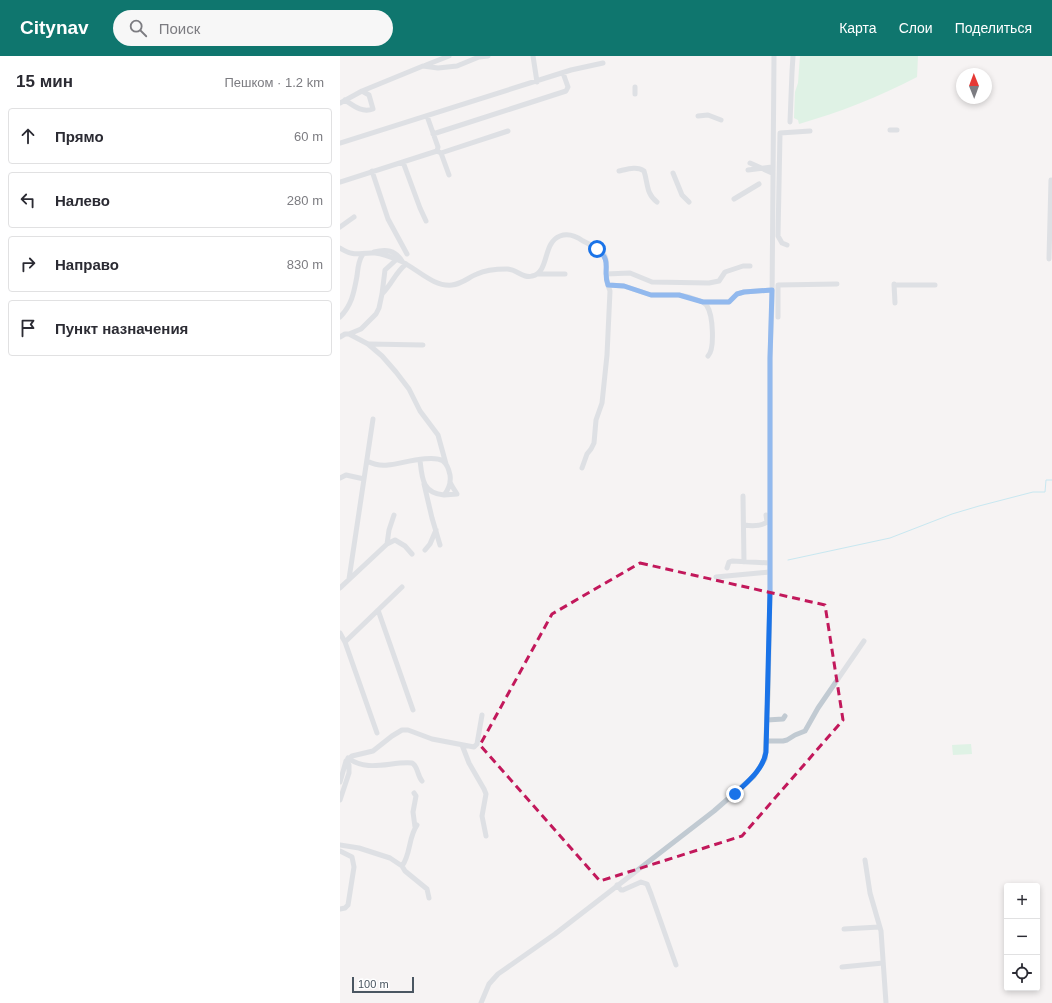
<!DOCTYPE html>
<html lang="ru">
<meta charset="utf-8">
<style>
body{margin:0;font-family:Arial,sans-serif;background:#f7f7f7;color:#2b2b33}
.controls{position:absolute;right:12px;bottom:12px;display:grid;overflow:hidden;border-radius:4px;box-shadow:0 2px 6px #0003}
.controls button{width:36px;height:36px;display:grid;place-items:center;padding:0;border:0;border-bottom:1px solid #e1e1e2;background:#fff;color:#2b2b33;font:20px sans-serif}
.compass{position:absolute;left:616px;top:12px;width:36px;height:36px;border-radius:50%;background:#fff;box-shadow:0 2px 6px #0003;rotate:359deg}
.scale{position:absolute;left:12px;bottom:10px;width:62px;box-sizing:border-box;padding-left:4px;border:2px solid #4a5661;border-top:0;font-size:11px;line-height:14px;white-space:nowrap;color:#4a5661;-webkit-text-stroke:3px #fff;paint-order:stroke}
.stop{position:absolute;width:12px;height:12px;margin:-9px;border:3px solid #1a73e8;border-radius:50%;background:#fff}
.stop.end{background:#1a73e8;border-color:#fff;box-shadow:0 1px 4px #0008}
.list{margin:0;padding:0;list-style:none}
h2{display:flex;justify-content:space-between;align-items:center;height:52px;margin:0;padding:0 16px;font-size:17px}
h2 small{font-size:13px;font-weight:400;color:#7c7c81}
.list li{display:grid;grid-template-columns:26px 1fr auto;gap:12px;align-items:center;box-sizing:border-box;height:56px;margin:0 8px 8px;padding:0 8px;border:1px solid #e1e1e2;border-radius:4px}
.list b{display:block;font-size:15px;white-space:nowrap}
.list em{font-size:13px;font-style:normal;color:#7c7c81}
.icon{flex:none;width:22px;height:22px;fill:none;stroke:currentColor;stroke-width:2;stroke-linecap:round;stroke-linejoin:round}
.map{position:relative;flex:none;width:712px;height:947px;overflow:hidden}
header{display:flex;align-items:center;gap:24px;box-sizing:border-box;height:56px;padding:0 20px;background:#0f766e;color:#fff}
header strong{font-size:19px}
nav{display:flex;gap:22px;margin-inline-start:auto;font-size:14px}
.search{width:280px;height:36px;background:#f7f7f7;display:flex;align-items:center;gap:10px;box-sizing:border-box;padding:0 14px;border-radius:22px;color:#7c7c81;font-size:15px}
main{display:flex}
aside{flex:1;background:#fff}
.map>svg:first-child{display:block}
</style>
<header>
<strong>Citynav</strong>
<div class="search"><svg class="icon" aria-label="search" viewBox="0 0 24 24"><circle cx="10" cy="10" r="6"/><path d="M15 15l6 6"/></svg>Поиск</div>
<nav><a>Карта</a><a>Слои</a><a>Поделиться</a></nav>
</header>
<main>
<aside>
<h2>15 мин<small>Пешком · 1.2 km</small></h2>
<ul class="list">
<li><svg class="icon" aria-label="ahead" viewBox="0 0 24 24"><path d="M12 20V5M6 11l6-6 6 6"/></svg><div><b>Прямо</b></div><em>60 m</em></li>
<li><svg class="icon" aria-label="left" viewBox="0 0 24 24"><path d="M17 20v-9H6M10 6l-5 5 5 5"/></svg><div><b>Налево</b></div><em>280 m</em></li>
<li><svg class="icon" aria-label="right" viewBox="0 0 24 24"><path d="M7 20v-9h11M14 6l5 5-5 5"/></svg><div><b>Направо</b></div><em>830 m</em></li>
<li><svg class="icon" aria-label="arrive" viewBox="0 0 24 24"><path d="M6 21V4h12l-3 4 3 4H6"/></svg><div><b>Пункт назначения</b></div></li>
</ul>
</aside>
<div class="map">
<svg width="712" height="947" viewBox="0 0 712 947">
<rect width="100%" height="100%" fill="#f5f3f3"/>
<path fill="#c3f1d5" d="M460,0h118l-1,21c-38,20 -77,35 -118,47l-1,-4 -4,-2 1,-26 3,-9z
M631,688l1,10 -19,1 -1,-10z"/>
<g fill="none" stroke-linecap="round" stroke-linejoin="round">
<path stroke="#90daee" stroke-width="1" d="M448,504l102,-22 62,-24 27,-8 54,-14h12l1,-12h6"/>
<path stroke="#c1cad2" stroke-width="5" d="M193,0l4,26
M86,9l23,-9
M295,38v-7
M5,44c9,6 17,13 28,9l-4,-14 -7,-4
M0,47l22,-12 61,-25 15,2 19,-2 22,-9 9,-1
M87,60l11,31 -1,4
M358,60l10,-1 13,5
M450,66l2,-50 1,-16
M550,74h7
M93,78l133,-43 2,-4 -5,-14
M0,87l231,-73 32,-7
M101,97l8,22
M63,106l17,46 6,13
M410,107l22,10
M408,114l24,-3
M32,115l16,48 19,35
M279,115c9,-2 18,-5 25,0 4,12 2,23 13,31
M333,117l9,22 7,7
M0,126l97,-31 4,2 3,-1 64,-21
M394,143l25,-15
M0,171l14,-10
M447,189l-5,-2 -4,-7 2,-103 30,-2
M0,192c16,10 19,4 35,5 8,1 16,4 23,7 18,7 34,27 54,25 10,-1 17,-8 25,-11 8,-4 21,-5 30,-5 9,0 17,10 25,7 18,-4 10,-33 28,-40 8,-3 16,0 23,5 6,3 15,7 20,12 6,7 2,19 4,27 0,4 2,8 3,11l-3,64 -5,48 -6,17 -2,23 -3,6 -4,5 -5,14
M34,196c12,-3 21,-2 28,9
M709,203l2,-79
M198,218h27
M266,218l24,-1 22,9 57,1 10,-2 6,-9 18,-6h7
M554,228l1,19
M269,229l15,1 27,9h28l10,2 14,5h26l8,-8 7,-2 28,-2
M554,229h41
M42,238c10,-10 13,-21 24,-30
M363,246c1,1 3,2 4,4 6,9 8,43 1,50
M0,261c12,-12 14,-25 17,-41 1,-8 1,-15 6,-22
M438,261v-32l59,-1
M9,278l12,-5 15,-15 3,-6 3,-14 3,-24 12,-11
M0,281l5,-3h4l19,10 14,12 14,16 13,17 11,22 18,24 8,29
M29,288l54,1
M27,405c6,3 14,5 21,4 12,-1 44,-11 55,-4 4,3 6,9 7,14 1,7 -1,14 -6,20 -22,-2 -22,-17 -24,-35
M0,422l6,-3 18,4
M84,428l8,34 8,27
M104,439l13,-1 -5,-8 -2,-4
M403,440l1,66
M404,469c7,1 16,2 23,-3l-1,-7
M47,488l8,-4 10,6 7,8
M85,494l5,-6 6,-14
M387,512l2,-6 3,-1 38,2
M376,521l54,-5
M9,523l24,-160
M0,532l47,-44 2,-14 5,-15
M38,554l35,100
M0,577l5,9 32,91
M5,586l57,-55
M427,664l16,-1 2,-3
M426,685h17l4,-1 8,-5 10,-4 13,-23 46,-67
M122,689l7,18 15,26 2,5 -4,22 4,20
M8,702c20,15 43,3 64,5 6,3 5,12 10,18
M0,726l6,-21
M74,737l2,3 -3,16 2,15
M0,744l9,-27v-8l-3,-4 6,-5 21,-5 19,-15 10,-6h6l24,9 42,8 3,-3 5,-29
M0,789l19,3 31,10 12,8 3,5 22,18 2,9
M0,795l12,6 2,10 -6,38 -3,3 -5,1
M525,804l5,33 11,38 5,72
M62,810c9,-12 6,-28 15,-41
M277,829l4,5h2l18,-8 6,2 4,10 25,71
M504,873l35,-2
M502,911l41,-4
M141,947l8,-19 9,-10 57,-40 159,-123 40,-35 11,-17 3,-66 2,-102v-233l2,-56 2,-246"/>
</g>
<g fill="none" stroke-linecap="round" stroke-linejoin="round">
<path stroke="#1a73e8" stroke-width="5" d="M257,193c16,12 5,21 11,36l16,1 27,9h28l24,7h26l8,-8 7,-2 28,-2 -2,68v233l-4,161c-3,18 -19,30 -31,42"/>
</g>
<path d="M0 0H712V947H0ZM300,507l185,42 18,115 -101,116 -142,45 -120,-136 72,-131z" fill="#f5f3f3" fill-opacity=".55" fill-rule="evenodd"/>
<path fill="none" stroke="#c2185b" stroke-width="3" stroke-dasharray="8 5" stroke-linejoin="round" d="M300,507l185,42 18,115 -101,116 -142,45 -120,-136 72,-131z"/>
</svg>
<div class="controls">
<button>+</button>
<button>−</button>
<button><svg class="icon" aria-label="locate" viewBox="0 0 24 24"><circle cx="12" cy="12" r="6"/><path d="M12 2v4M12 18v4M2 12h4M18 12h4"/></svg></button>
</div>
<svg class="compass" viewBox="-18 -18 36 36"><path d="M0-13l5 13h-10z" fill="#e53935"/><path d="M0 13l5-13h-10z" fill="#7c7c81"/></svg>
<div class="scale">100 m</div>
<div class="stop" style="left:257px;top:193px"></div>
<div class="stop end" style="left:395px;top:738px"></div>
</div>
</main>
